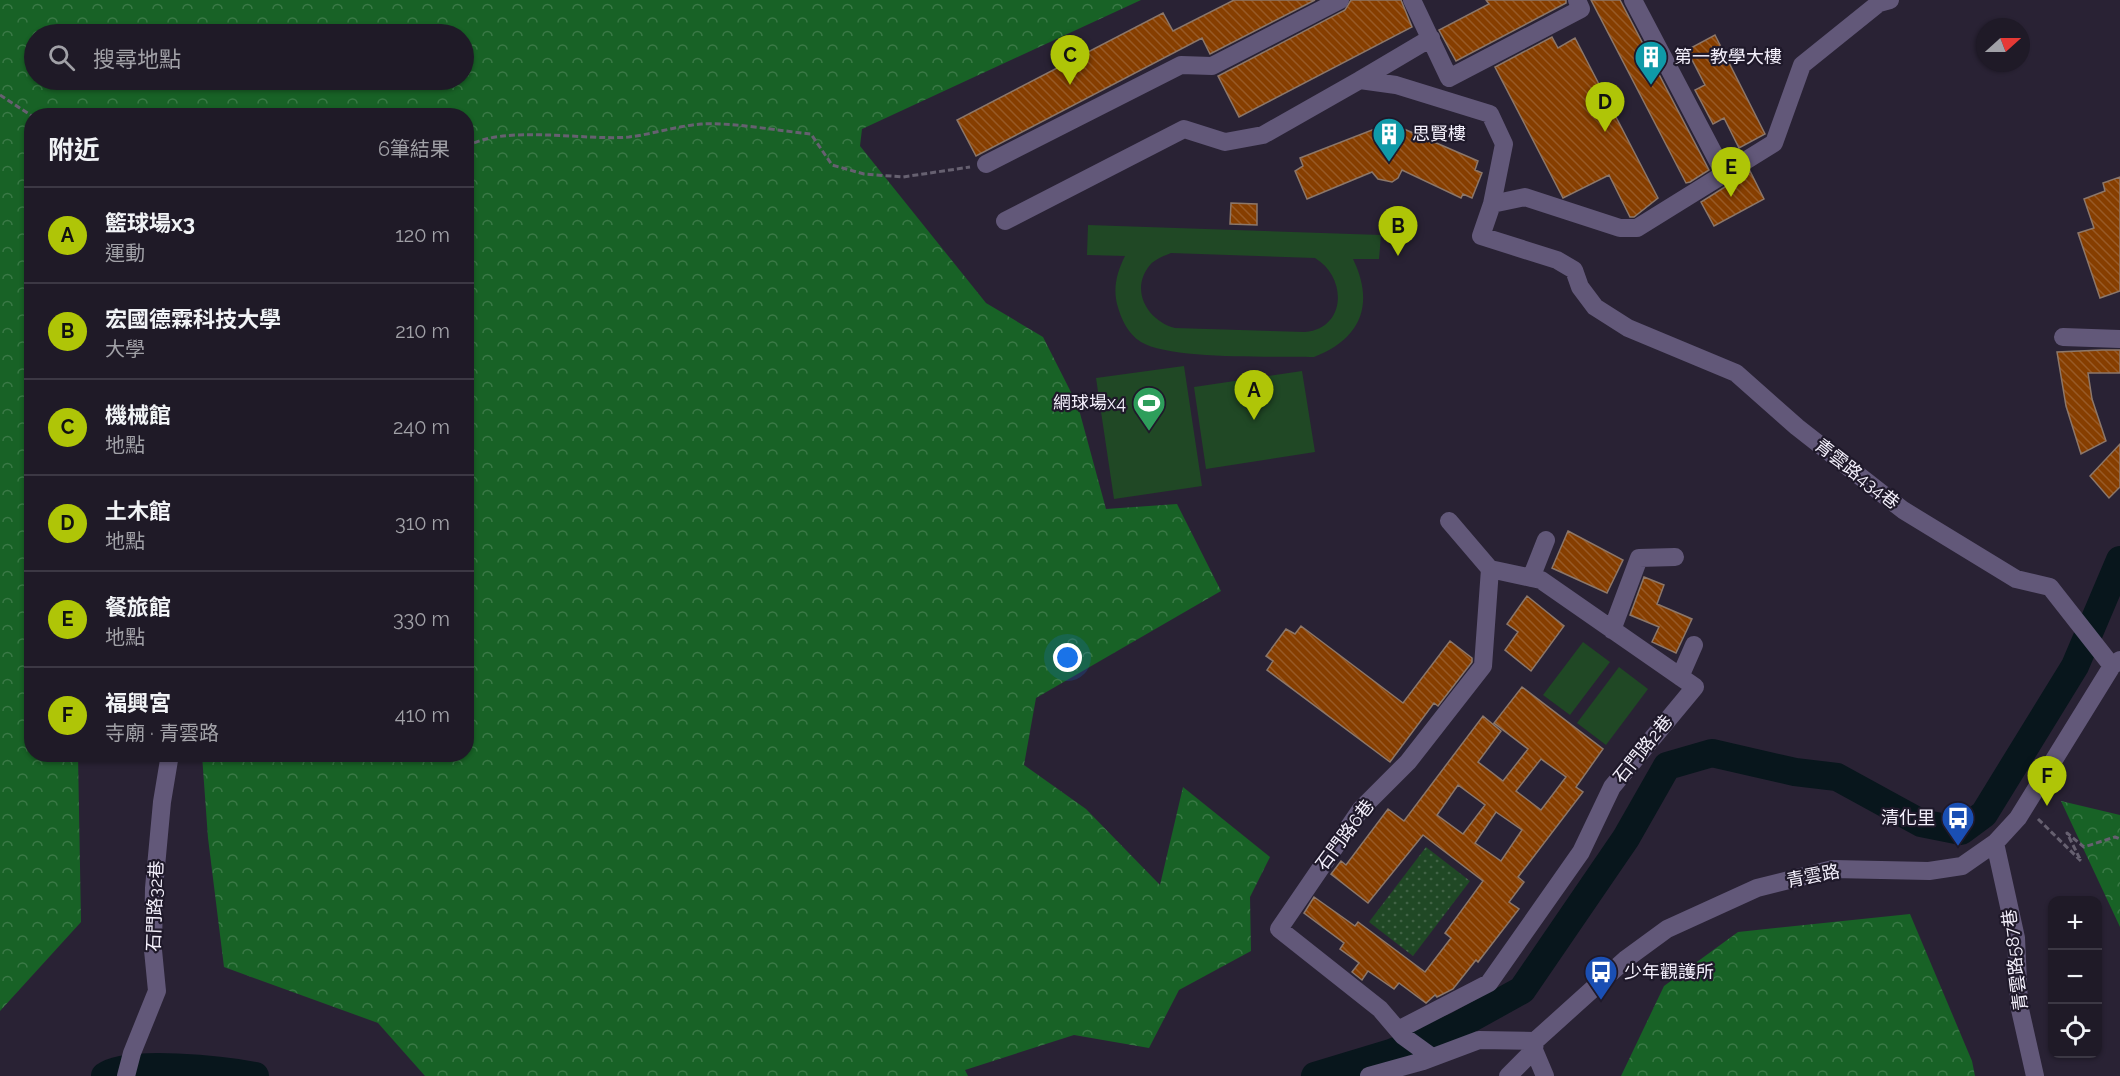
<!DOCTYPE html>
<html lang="zh-TW">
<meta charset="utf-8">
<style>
body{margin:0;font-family:Raleway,"Noto Sans TC",sans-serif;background:#2c2733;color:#f1f3f6}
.controls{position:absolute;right:18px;bottom:18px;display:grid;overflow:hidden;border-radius:12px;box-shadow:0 2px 4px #0004}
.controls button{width:54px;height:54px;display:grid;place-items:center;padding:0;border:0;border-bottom:2px solid #3c3844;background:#1f1a27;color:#f1f3f6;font:30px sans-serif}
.compass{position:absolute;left:1976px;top:18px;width:54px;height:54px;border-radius:50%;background:#1f1a27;box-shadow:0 2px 4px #0004;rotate:69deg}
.you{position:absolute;left:1068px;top:658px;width:21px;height:21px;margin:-15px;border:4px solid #fff;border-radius:50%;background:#1a73e8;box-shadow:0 0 0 9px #1a73e833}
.badge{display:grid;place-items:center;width:39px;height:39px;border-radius:50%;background:#afc507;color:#111;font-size:20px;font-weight:700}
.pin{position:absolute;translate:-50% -50px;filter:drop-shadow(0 2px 3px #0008)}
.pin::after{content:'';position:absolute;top:32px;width:21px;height:18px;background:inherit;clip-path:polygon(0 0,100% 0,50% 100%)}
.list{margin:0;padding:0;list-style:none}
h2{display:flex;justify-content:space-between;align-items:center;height:78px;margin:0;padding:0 24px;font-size:26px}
h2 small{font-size:20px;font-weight:400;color:#a1a1a7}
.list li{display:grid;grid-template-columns:39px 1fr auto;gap:18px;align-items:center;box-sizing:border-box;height:96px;padding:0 24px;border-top:2px solid #3c3844}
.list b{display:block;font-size:22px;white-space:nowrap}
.list p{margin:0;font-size:20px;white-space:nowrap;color:#a1a1a7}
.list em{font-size:20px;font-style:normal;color:#a1a1a7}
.icon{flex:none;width:33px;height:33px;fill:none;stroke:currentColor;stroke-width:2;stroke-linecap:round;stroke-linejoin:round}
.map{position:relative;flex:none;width:2120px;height:1076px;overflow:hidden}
.search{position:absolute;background:#1f1a27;box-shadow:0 2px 4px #0004;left:24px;top:24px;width:450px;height:66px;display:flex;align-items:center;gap:15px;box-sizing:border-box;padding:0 21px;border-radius:33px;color:#a1a1a7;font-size:22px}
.panel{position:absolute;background:#1f1a27;box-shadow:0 2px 4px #0004;left:24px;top:108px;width:450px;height:654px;border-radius:24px}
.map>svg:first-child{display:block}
</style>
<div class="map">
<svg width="2120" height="1076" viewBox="0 0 2120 1076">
<defs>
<pattern id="forest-crowns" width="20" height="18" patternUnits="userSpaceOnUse" patternTransform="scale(1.5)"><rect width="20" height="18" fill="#186226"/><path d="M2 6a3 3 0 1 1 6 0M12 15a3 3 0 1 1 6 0" fill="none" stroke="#3a7946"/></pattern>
<pattern id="garden-dots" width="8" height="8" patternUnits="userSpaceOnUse" patternTransform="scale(1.5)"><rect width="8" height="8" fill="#204825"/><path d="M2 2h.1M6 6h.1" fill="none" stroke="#416346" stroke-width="1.8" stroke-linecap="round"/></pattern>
<pattern id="building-back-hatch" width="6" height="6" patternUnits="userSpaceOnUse" patternTransform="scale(1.5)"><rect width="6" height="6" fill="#863e00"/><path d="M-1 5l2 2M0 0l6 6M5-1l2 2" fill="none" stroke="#985a26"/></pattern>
</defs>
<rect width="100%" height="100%" fill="#292234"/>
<path fill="#204825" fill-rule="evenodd" d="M1088,225l293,10 -2,24h-26c22,45 8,80 -39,98 -38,-1 -144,3 -173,-15 -13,-8 -20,-23 -24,-38 -4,-17 0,-32 8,-48l-38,-1zM1171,253l144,5c32,19 32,70 -10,74l-130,-4c-27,-7 -46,-38 -25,-63 5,-6 14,-9 21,-12z
M1184,366l18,120 -88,13 -18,-121z
M1302,371l13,81 -109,17 -12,-82z
M1583,642l27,20 -40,53 -27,-20z
M1619,667l29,22 -42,56 -29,-22z"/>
<path fill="url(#forest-crowns)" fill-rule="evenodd" d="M0,0h1141l-279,129 -2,17 126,157 57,34 35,69 28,103 71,-5 44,87 -185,107 -12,67 62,44 74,76 23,-98 87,70 -20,40 1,54 -72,39 -30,58 -75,-13 -109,35 3,6h-543l-47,-53 -154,-56 -16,-129 -6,-83 264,-1v-638h-434v638l46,1 3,167 -81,89zM34,34h430v46h-430z
M2061,801l59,14v112z
M1910,914l62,147 3,15h-354l43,-90 74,-54z"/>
<path fill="url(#garden-dots)" d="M1426,847l44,34 -57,75 -44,-34z"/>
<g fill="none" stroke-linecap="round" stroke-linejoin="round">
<path stroke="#08161c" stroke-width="28" d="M105,1076c21,-17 121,-6 150,0
M1315,1076l76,-23 66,-27 65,-36 104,-152 41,-72 45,-13 83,19 42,5 84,46 40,8 23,-17 91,-148 45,-106"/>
</g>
<path fill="url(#building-back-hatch)" stroke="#8c776a" stroke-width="1.5" fill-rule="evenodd" d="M1234,0h81l-105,54 -8,-16 -226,118 -19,-36 206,-107 10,18z
M1351,0h50l11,27 -173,90 -21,-41 127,-66z
M1486,0h80v3l-110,58 -17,-31 50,-26z
M1591,0h29l89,170 -19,12 -4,1z
M1715,35l50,99 -26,14 -15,-30 -11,6 -18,-34 10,-5 -18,-35z
M1552,37l6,11 17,-10 83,160 -24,19h-4l-21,-42 -46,23 -68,-131z
M1390,123l88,38 -3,9 7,3 -10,25 -9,-4 -2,4 -59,-28 -4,8 -6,4 -14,-3 -6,-7 -65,27 -12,-28 8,-5 -3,-8z
M1750,171l14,28 -50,27 -13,-24z
M2120,177v114l-20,7 -22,-65 16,-5 -10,-29 21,-8 -2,-8z
M1231,203l26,1v21l-27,-1z
M2102,350h18v23h-32l4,26 14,42 -25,13 -15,-48 -9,-54z
M2120,444v43l-11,11 -19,-22z
M1568,531l55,29 -16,33 -55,-25z
M1644,577l20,8 -7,19 35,15 -16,34 -24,-11 7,-15 -29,-12z
M1527,596l37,30 -33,45 -26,-21 13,-18 -11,-8z
M1301,626l102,77 47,-62 22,17v4l-34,44 -4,-3 -44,59 -123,-92 6,-9 -7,-5 20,-27 9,5z
M1522,687l81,62 -27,38 7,5 -65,85 6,5 -15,20 10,7 -41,53 -2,-2 -23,29 -16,8 -2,-2 -9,8 -27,-20 -5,6 -26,-18 -6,9 -10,-8 7,-9 -19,-14 4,-6 -40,-30 10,-16 41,29 3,-4 67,50 26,-34 -6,-5 38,-52 -60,-46 -55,68 -37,-29 10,-13 5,4 42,-56 16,12 79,-105 18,15 -23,31 25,19 25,-32 -34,-26zM1541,759l25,18 -25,33 -25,-19zM1458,785l27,20 -22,29 -26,-19zM1496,812l26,18 -21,31 -26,-18z"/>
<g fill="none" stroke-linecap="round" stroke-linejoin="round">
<path stroke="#666070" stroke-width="3" stroke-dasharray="6 3" stroke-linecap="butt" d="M0,95l32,21
M466,147c37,-23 118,-6 163,-10 24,-3 48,-11 72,-13 30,-2 79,7 110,10l21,31 32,9 39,3 67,-10
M2038,819l43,42 -14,-28 17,14 31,-10 5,2"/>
<path stroke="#625879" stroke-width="18" d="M1412,0l37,78 132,-69 -4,-9
M1633,0l91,173
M1360,80l71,-42
M986,164l195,-99 31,1 128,-66
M1492,204l33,-7 95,31h17l137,-85 28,-78 77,-62 11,-3
M1005,221l179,-92 41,13 38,-7 97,-55 36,5 94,29 14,30 -12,60 -11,32 76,24 17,10 6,17 15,20 33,21 108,45 61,54 106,83 113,69 34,8 62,79
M2063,337l57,2
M1531,578l15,-38
M1612,630l27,-72 36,-1
M1680,677l14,-32
M1995,843l21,95 3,67 16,71
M1398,1030l91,-47 92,-131 31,-65 83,-100 -154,-107 -51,-11 -41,-48
M1534,1050l11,26
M1432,1057l-29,-21 -23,-27 -101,-80 82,-120 47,-47 75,-96 7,-97
M126,1076l6,-23 25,-62 -4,-41 1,-62 8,-86 8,-48
M1369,1076l54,-15 56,-21 56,1
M1508,1076l26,-26 1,-9 91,-82 41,-30 90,-41 76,-19 96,2 33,-5 33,-23 23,-25 94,-152 8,-6"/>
</g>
<defs>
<g id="building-pin" transform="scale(1.725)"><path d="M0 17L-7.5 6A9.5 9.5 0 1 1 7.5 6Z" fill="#0f9aa8" stroke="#1f192a"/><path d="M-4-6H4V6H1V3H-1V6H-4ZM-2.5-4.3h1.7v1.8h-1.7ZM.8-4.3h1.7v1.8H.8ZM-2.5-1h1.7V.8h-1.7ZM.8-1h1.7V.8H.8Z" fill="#fff"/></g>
<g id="stadium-pin" transform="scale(1.725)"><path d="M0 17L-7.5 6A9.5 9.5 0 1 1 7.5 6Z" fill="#2e9e5b" stroke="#1f192a"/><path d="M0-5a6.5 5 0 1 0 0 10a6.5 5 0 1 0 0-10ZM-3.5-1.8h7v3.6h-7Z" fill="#fff"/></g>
<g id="bus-pin" transform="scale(1.725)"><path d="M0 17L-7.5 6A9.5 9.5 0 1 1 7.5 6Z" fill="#1a4fb4" stroke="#1f192a"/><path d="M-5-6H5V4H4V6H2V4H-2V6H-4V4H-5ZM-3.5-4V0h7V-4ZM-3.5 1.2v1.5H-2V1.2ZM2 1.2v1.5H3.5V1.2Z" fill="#fff"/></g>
</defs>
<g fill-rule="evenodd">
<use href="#building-pin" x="1651" y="57"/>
<use href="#building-pin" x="1389" y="134"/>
<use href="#stadium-pin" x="1149" y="403"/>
<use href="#bus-pin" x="1958" y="818"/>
<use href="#bus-pin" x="1601" y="972"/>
</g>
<g text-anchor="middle" stroke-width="4.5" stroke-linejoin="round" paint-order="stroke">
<g font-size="18" fill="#f3effb" stroke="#1f192a" text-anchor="start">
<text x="1674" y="63">第一教學大樓</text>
<text x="1412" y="140">思賢樓</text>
<text x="1126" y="409" text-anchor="end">網球場x4</text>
<text x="1935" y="824" text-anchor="end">清化里</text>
<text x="1624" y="978">少年觀護所</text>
</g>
<g font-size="18" fill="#f3effb" stroke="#1f192a">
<text transform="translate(1857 474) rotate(38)" y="6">青雲路434巷</text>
<text transform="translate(1643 749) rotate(-51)" y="6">石門路2巷</text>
<text transform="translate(1345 835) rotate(-53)" y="6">石門路6巷</text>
<text transform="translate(1813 876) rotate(-11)" y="6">青雲路</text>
<text transform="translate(155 906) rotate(-88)" y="6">石門路32巷</text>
<text transform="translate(2015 960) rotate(-97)" y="6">青雲路587巷</text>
</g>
</g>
</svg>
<div class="controls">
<button>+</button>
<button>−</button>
<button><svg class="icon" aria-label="locate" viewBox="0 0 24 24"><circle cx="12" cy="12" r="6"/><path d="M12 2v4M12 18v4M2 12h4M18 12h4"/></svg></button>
</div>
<svg class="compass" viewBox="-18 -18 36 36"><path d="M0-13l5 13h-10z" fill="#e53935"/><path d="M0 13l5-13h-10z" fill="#a1a1a7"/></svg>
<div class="you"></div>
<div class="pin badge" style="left:1254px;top:420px">A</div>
<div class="pin badge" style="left:1398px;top:256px">B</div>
<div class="pin badge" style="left:1070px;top:85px">C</div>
<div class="pin badge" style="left:1605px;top:132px">D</div>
<div class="pin badge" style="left:1731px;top:197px">E</div>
<div class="pin badge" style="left:2047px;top:806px">F</div>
<div class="search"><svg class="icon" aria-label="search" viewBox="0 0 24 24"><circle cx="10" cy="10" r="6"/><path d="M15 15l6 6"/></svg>搜尋地點</div>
<section class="panel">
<h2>附近<small>6筆結果</small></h2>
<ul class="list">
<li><span class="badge">A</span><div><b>籃球場x3</b><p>運動</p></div><em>120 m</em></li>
<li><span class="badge">B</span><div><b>宏國德霖科技大學</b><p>大學</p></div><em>210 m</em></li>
<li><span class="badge">C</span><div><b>機械館</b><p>地點</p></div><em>240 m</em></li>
<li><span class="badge">D</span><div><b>土木館</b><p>地點</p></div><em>310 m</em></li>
<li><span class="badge">E</span><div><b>餐旅館</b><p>地點</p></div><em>330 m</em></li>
<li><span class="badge">F</span><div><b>福興宮</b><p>寺廟 · 青雲路</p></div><em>410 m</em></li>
</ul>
</section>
</div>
